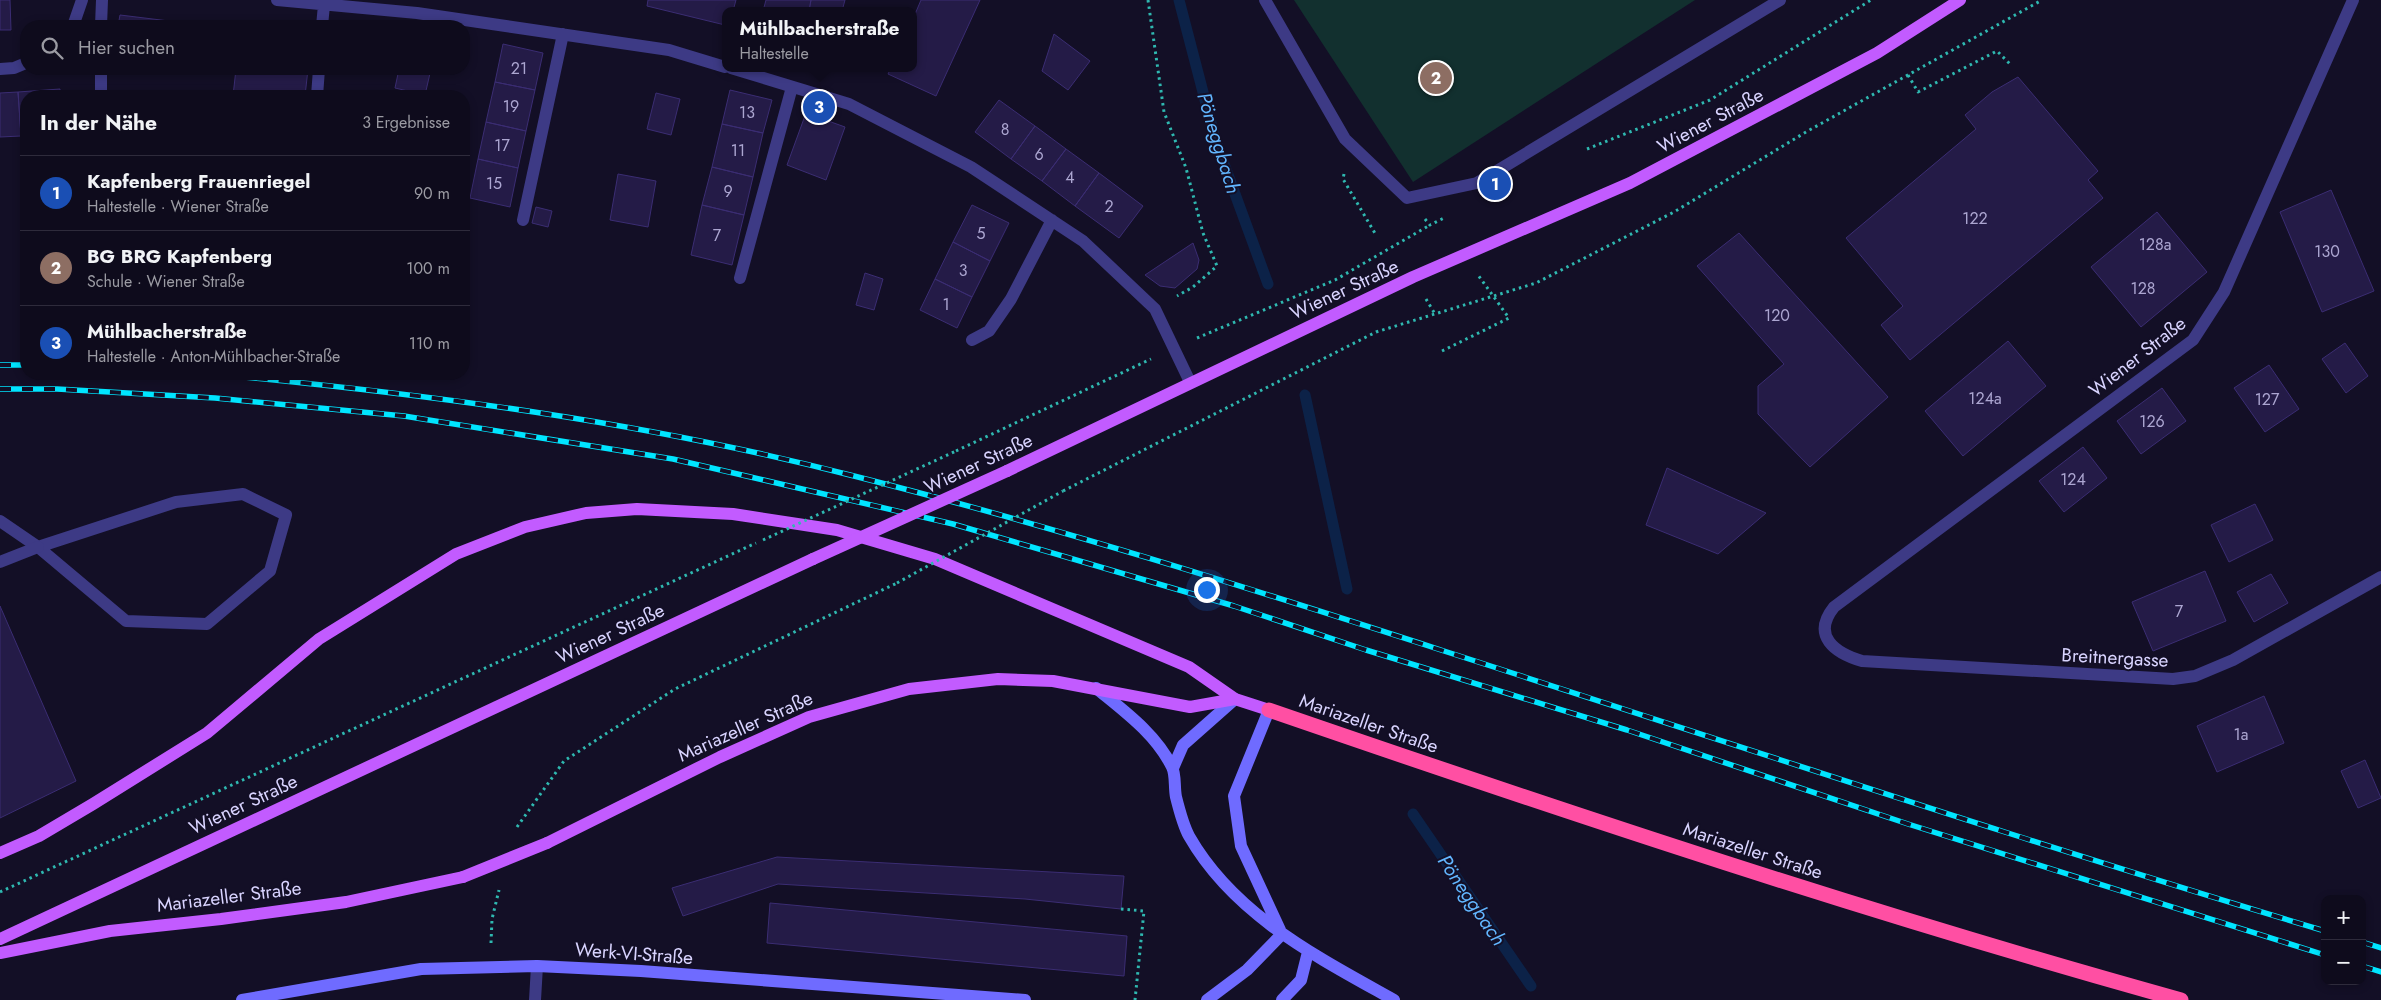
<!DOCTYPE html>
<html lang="de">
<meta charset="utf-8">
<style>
body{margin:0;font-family:Jost,sans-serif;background:#171425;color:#f1f3f6}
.controls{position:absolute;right:15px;bottom:15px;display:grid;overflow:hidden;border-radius:10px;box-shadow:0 2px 8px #0003}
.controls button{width:45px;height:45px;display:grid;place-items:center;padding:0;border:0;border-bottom:1px solid #2e2b3b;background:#0e0b1c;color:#f1f3f6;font:25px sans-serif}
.you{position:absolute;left:1206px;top:589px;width:18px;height:18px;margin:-12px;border:4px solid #fff;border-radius:50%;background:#1a73e8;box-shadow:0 0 0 8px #1a73e833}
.badge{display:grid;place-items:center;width:32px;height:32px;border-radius:50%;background:#7c3aed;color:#fff;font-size:16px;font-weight:700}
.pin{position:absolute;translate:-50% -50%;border:2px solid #fff;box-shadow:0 1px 5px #0006}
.popup{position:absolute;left:722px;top:7px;width:195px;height:65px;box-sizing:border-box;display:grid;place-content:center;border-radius:10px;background:#0e0b1c;filter:drop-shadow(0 1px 4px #0005);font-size:16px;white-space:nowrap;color:#9b9ba3}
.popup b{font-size:19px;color:#f1f3f6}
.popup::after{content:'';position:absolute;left:50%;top:100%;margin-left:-10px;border:10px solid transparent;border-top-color:#0e0b1c}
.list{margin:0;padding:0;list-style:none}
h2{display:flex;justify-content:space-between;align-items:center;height:65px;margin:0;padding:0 20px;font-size:21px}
h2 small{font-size:16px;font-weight:400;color:#9b9ba3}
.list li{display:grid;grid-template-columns:32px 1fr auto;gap:15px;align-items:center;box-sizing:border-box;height:75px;padding:0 20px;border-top:1px solid #2e2b3b}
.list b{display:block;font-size:19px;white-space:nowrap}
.list p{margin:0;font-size:16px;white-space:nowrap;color:#9b9ba3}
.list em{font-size:16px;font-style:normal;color:#9b9ba3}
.icon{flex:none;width:28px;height:28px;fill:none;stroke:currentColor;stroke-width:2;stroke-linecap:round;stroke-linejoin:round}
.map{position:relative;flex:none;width:2381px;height:1000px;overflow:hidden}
.search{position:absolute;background:#0e0b1c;box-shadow:0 2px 8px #0003;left:20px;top:20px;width:450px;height:55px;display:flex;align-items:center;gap:12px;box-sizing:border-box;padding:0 18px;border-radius:20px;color:#9b9ba3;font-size:19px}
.panel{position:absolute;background:#0e0b1c;box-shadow:0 2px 8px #0003;left:20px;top:90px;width:450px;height:290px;border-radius:20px}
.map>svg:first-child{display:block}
</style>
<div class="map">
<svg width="2381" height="1000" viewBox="0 0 2381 1000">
<rect width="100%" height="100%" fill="#130f26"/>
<path fill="#12302f" d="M1294,0h401l-282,182z"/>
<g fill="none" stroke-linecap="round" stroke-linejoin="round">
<path stroke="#0c2248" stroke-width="11" d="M1179,0l37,142 52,142
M1305,395l42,194
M1413,814l118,172"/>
</g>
<path fill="#241b47" stroke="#3b2d73" d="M0,0h10l1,30h-11z
M648,0h88l-3,11h-8v14l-78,-19z
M766,0h45l-2,11h-46z
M811,0h34l-3,11h-33z
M921,0h59l-44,96 -48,-22 3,-6h22v-49z
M120,15l49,6v5h-51z
M269,21l43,4v1h-44z
M1054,34l36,27 -22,29 -26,-19z
M503,44l40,9 -8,37 -40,-8z
M176,69h22l-1,5 -21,-2z
M236,69h72l-3,27h-72z
M399,69h32l-6,26 -30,-7z
M2018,77l80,94 -10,9 15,18 -193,162 -29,-35 22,-19 -57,-68 130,-109 -11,-14 27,-23z
M495,82l40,8 -9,41 -40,-9z
M60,89v7h-34v39l-5,1 -3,-44z
M730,90l42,10 -9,33 -41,-9z
M18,92l3,44 -21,1v-44z
M656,93l24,6 -9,36 -24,-6z
M999,100l36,26 -24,33 -36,-27z
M806,113l39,14 -19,53 -39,-15z
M486,122l40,9 -8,37 -40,-9z
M722,124l41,9 -10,44 -41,-10z
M1035,126l31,23 -24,32 -31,-22z
M1066,149l33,24 -24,33 -33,-25z
M478,159l40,9 -8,39 -40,-9z
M712,167l41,10 -9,38 -42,-10z
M1099,173l44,33 -24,32 -44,-32z
M618,174l38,7 -8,46 -38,-7z
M2331,190l43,101 -52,21 -42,-100z
M702,205l42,10 -12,50 -41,-10z
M972,205l37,18 -19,38 -37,-19z
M536,207l16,4 -4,16 -16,-4z
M2157,212l50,60 -66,55 -50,-60z
M1739,233l149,164 -78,70 -52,-53v-28l26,-22 -87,-98z
M953,242l37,19 -18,36 -37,-18z
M1193,243l6,17 -2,9 -22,19 -15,-2 -15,-11z
M865,273l18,6 -9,31 -18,-5z
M935,279l37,18 -15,31 -37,-18z
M2008,341l38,45 -83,70 -38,-45z
M2345,343l23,33 -22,17 -24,-34z
M2269,365l30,44 -34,23 -31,-44z
M2162,388l24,33 -45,33 -24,-33z
M2083,447l24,31 -43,34 -25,-31z
M1667,468l99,45 -48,41 -72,-29z
M2255,504l18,36 -44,22 -18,-37z
M2205,571l21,50 -73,30 -21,-49z
M2271,574l17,29 -34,19 -17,-30z
M0,606l76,175 -76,37z
M2264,696l20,47 -67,29 -20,-46z
M2365,760l16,38 -23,10 -17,-37z
M777,857l347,19 -3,33 -96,-10 -247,-15 -95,32 -11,-28z
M770,903l357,33 -3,40 -357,-33z"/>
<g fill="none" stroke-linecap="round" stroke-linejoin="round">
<path stroke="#2fb8b0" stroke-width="3" stroke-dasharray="2.5 4" stroke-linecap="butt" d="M1148,0l16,112 22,56 17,65 14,33 -24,21 -16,9
M1908,75l10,17 79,-41 13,13
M1587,149l123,-49 161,-100
M1344,174l-1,5 33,56
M1425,219l5,6 16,-8
M1426,299l9,15
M1197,338l138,-58 95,-55
M1442,351l67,-33 -31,-43
M956,451l195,-92
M1063,491l313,-159 160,-49 138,-71 132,-80 236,-132
M517,827l47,-66 111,-72 222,-106
M0,892l756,-349
M1121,909l23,2 -9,89
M491,943l1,-24 7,-29"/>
<path stroke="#3d3a85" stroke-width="12" d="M1265,0l80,139 62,59 70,-15 303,-183
M101,26l1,-26
M101,96v-27
M0,521l38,26 88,74 81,3 63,-53 16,-56 -43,-21 -67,8 -138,45"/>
<path stroke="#3d3a85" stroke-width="12" d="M277,0l140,13 252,37 56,17
M2353,0l-129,292 -31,48 -359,267c-23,29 1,46 28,54l311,18 22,-3 38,-16 148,-83
M73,26l9,-26
M322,26l2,-21
M731,68l118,36 122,63 112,74 72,68 35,73
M0,69l14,-1 12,-5
M317,96l2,-27
M523,220l40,-186
M740,278l52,-191
M972,340l17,-9 22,-32 41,-79
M0,562l38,-15
M535,1000l2,-34"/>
<path stroke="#6f6bff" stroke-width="12" d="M1096,688c28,23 60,46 76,79 4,8 2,20 4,30 3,12 7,28 13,39 45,79 128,121 205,164
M1269,710l-35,86 7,50 39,84
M1173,768l10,-23 52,-46
M242,1000l179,-31 116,-3 104,5 384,29
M1207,1000l40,-30 35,-36
M1282,1000l19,-20 7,-28"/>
<path stroke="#c25bff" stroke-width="12" d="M1007,471l406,-194 217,-94 247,-130 83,-53
M547,843l173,-86 89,-40 100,-28 89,-10 55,2 137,26 45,-8 34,11
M0,853l39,-17 54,-32 114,-71 112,-94 137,-85 69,-27 61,-14 51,-4 96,5 104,16 98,29 254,108 46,32
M0,939l813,-380
M0,953l110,-22 111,-12 125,-17 117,-25"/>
<path stroke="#ff4fa3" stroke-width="15" d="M1269,710c302,104 605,205 912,290"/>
<g stroke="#00e5ff" stroke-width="5.5">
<path id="rail" d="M0,365h26
M213,374c215,20 432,48 641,102 199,50 395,112 590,175 293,94 586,192 881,280
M0,389h57l158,9 189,18 269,43 280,65 281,82 132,44 261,80 281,94 417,131
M2362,942l19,6
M2362,966l19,6"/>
</g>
<use href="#rail" stroke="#130f26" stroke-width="4" stroke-dasharray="11" stroke-linecap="butt"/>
<path stroke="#2fb8b0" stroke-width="3" stroke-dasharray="2.5 4" stroke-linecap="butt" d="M763,540l193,-89
M897,583l166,-92"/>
<path stroke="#c25bff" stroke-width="12" d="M813,559l194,-88
M463,877l84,-34"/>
</g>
<g text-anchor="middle" stroke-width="4" stroke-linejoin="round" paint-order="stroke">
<g font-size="16" fill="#aca6d1">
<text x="519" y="74">21</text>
<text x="511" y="112">19</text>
<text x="747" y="118">13</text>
<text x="1005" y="135">8</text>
<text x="502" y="151">17</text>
<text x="738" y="156">11</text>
<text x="1039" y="160">6</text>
<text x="1070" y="183">4</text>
<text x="494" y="189">15</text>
<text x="728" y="197">9</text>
<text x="1109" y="212">2</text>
<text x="1975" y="224">122</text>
<text x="981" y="239">5</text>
<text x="717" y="241">7</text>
<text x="2155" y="250">128a</text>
<text x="2327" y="257">130</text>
<text x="963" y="276">3</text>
<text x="2143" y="294">128</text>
<text x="946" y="310">1</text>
<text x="1777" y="321">120</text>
<text x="1985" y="404">124a</text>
<text x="2267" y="405">127</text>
<text x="2152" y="427">126</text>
<text x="2073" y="485">124</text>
<text x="2179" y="617">7</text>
<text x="2241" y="740">1a</text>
</g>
<g font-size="19" fill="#d9d4ff" stroke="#130f26">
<text transform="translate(1710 120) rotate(-28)" y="7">Wiener Straße</text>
<text transform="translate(1344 289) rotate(-25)" y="7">Wiener Straße</text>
<text transform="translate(2137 356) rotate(-38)" y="7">Wiener Straße</text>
<text transform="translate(978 463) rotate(-25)" y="7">Wiener Straße</text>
<text transform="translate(610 633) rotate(-25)" y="7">Wiener Straße</text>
<text transform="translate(2115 657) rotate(3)" y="7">Breitnergasse</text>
<text transform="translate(1369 723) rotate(19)" y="7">Mariazeller Straße</text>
<text transform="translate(745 726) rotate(-24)" y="7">Mariazeller Straße</text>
<text transform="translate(243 804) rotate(-25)" y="7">Wiener Straße</text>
<text transform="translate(1753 850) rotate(18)" y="7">Mariazeller Straße</text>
<text transform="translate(229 896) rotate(-7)" y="7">Mariazeller Straße</text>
<text transform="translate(634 953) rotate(4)" y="7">Werk-VI-Straße</text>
</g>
<g font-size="20" font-style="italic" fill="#62b6ff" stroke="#130f26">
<text transform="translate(1219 143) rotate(73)" y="7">Pöneggbach</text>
<text transform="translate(1472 900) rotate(56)" y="7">Pöneggbach</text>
</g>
</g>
</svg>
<div class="controls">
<button>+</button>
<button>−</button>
</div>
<div class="you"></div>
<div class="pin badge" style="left:1495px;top:184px;background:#1a4fb4">1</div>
<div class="pin badge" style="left:1436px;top:78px;background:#8d6e63">2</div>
<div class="pin badge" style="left:819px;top:107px;background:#1a4fb4">3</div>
<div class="popup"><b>Mühlbacherstraße</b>Haltestelle</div>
<div class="search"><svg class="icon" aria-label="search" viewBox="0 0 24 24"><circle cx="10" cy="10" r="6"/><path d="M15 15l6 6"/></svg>Hier suchen</div>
<section class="panel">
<h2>In der Nähe<small>3 Ergebnisse</small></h2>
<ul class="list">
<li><span class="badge" style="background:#1a4fb4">1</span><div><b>Kapfenberg Frauenriegel</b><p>Haltestelle · Wiener Straße</p></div><em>90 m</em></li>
<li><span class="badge" style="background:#8d6e63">2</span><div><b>BG BRG Kapfenberg</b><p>Schule · Wiener Straße</p></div><em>100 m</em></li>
<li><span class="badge" style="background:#1a4fb4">3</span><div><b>Mühlbacherstraße</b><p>Haltestelle · Anton-Mühlbacher-Straße</p></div><em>110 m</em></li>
</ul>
</section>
</div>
